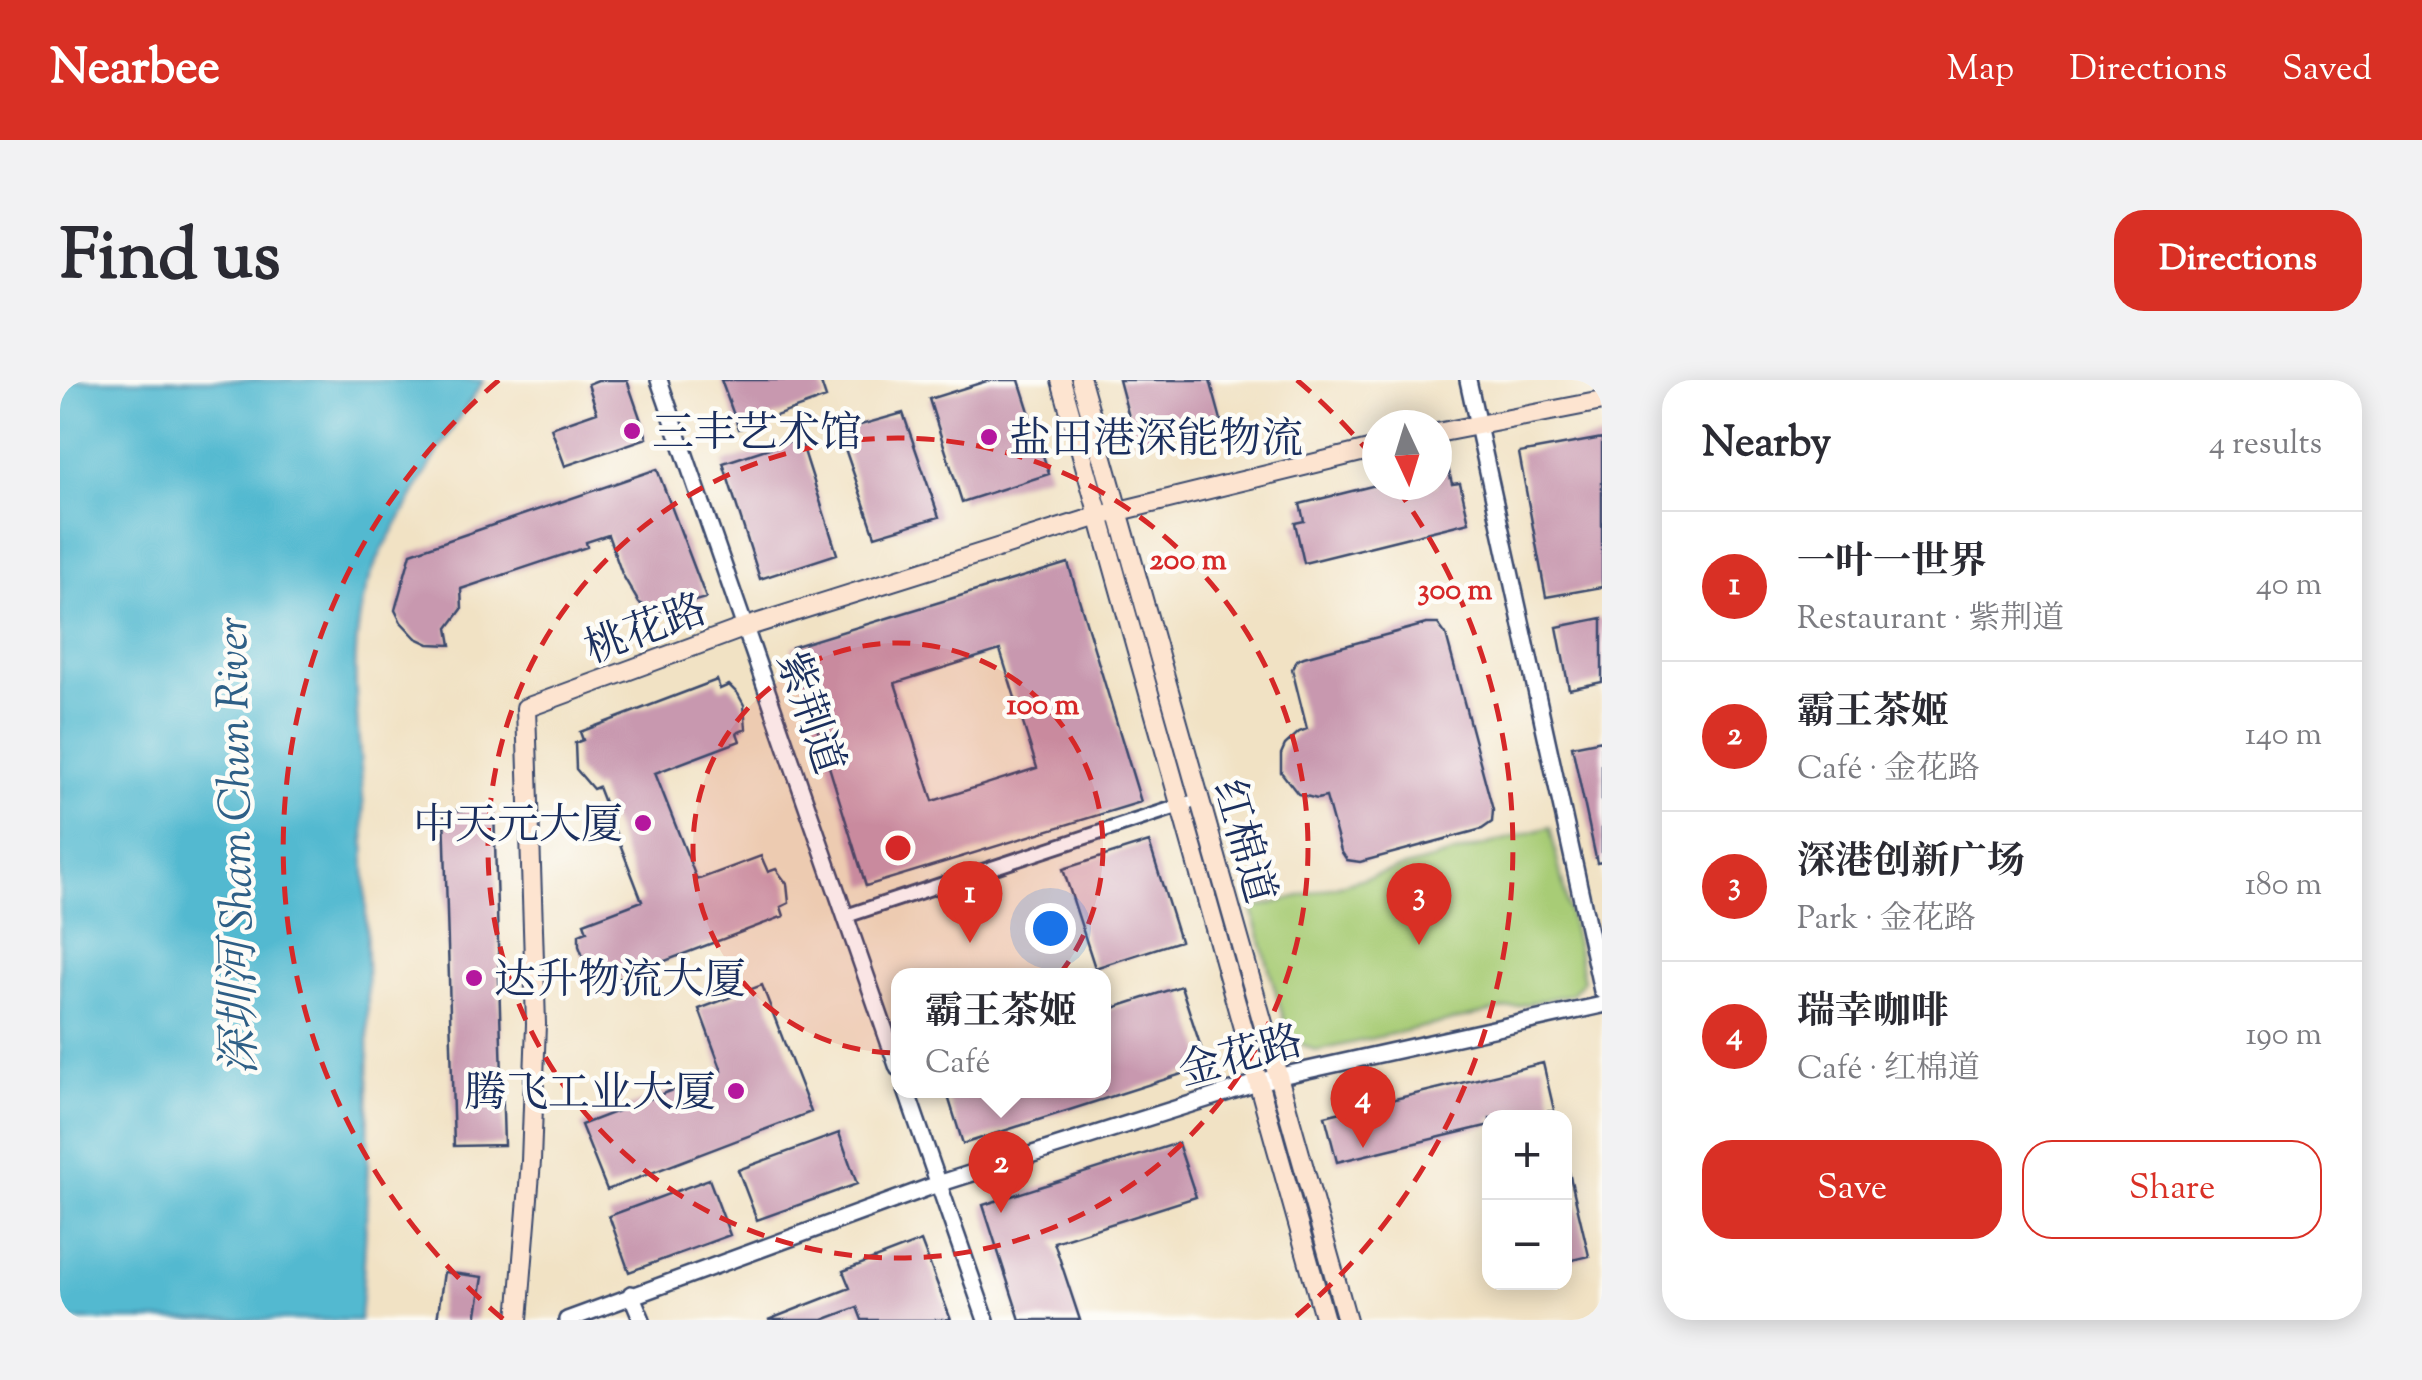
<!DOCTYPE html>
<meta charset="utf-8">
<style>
body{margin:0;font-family:"Sorts Mill Goudy","Noto Serif SC",serif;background:#f2f2f3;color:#2b2b33}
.controls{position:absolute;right:30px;bottom:30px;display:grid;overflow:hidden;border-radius:20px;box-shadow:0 5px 25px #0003}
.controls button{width:90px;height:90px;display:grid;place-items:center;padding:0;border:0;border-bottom:2px solid #e1e1e2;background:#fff;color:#2b2b33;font:50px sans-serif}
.compass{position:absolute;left:1302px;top:30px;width:90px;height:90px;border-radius:50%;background:#fff;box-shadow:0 5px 25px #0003;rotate:176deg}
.you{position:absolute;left:990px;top:548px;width:35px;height:35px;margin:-25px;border:8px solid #fff;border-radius:50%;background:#1a73e8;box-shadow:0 0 0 15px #1a73e833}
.badge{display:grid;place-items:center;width:65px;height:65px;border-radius:50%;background:#d93025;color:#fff;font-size:32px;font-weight:700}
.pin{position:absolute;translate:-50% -82px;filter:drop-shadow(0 2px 5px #0008)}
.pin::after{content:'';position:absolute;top:52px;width:35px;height:30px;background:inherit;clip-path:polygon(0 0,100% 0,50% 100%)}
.popup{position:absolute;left:831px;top:588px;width:220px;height:130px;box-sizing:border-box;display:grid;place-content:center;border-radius:20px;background:#fff;filter:drop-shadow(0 2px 8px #0005);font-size:32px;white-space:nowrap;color:#7c7c81}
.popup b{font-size:38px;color:#2b2b33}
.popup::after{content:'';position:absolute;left:50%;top:100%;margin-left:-20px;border:20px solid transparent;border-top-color:#fff}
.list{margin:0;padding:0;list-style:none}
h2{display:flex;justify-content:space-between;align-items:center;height:130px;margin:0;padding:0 40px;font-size:42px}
h2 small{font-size:32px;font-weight:400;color:#7c7c81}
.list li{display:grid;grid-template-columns:65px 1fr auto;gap:30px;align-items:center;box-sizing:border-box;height:150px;padding:0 40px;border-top:2px solid #e1e1e2}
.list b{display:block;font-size:38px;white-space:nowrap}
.list p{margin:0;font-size:32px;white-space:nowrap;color:#7c7c81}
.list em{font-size:32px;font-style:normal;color:#7c7c81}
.actions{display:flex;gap:20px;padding:30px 40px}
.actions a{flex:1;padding:22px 0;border:2px solid #d93025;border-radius:30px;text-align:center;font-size:35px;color:#d93025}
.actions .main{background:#d93025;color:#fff}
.map{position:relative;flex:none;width:1542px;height:940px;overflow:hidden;border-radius:30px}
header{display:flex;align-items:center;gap:60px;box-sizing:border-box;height:140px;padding:0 50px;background:#d93025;color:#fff}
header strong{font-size:48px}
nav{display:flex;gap:55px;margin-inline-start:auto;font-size:35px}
.intro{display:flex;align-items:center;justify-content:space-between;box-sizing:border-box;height:240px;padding:0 60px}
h1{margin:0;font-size:70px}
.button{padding:25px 45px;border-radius:30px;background:#d93025;color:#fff;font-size:35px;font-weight:700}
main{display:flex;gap:60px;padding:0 60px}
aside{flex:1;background:#fff;border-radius:30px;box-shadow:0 5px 25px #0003}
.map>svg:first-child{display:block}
</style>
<header>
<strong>Nearbee</strong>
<nav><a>Map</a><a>Directions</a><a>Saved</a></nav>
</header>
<div class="intro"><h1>Find us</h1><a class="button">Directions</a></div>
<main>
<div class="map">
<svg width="1542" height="940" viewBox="0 0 1542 940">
<rect width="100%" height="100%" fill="#fdfcf7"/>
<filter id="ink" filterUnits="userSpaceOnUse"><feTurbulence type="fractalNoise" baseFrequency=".01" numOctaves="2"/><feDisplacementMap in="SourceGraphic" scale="20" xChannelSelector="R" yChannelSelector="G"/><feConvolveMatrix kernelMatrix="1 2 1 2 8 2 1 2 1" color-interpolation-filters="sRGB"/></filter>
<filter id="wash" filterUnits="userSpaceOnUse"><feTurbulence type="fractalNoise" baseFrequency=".0048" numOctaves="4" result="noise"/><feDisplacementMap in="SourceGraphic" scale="40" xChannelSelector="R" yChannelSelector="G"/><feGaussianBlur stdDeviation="2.25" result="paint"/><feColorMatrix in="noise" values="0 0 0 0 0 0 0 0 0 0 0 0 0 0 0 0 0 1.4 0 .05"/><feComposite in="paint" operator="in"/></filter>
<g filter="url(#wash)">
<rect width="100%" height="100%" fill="#f1e2c4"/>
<path fill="#a8cc76" stroke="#627e6a" stroke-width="2.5" d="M1490,447l34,153 -13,14 -255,57 -27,-13 -37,-129z"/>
<path fill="#52b9d0" stroke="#367497" stroke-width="2.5" d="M0,0h424c-30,44 -57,89 -82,136 -10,18 -22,35 -29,54 -32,76 -11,169 -9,249 3,167 10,333 -4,501h-300z"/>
<g id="blocks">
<path fill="#c898af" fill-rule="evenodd" d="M538,0h29l20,58 -82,28 -14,-38 46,-16 -9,-28z
M661,0h99l6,18 -87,31z
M930,0h29l30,94 -87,28 -33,-103z
M1059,0h91l11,40 -85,23z
M843,33l36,104 -64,19 -36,-105z
M740,58l37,116 -77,25 -37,-116z
M1542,58v149l-56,10 -27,-144z
M1388,87l4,17 8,-1 9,39 -165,41 -9,-40 9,-2 -4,-17 76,-19h61v-15z
M597,89l49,129 -19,5 2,6 -26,5 -24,-11 -17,-29 -14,-39 -22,7 1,5 -126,42 1,20 -14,19 3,17 -22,-1 -13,-6 -15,-16 -6,-12 16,-57z
M1008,183l73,239 -275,84 -74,-239zM940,270l37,118 -104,33 -38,-118z
M1542,238v64l-33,7 -12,-62z
M1366,244h12l8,11 47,175 -1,12 -10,7 -122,33 -13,-2 -6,-9 -15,-54 -9,2 -19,-5 -17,-22v-18l4,-9 14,-13 8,-3 -15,-60 5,-9 7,-3z
M657,300l3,9 9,-4 9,9 6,11 2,24 -9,4 3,8 -85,32 42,107 64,-24 7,16 8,-3 11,15 2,19 -8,4 3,9 -177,67 -3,-6 -8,3 -7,-7 -10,-27v-12l8,-3 -3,-8 58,-22 -44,-114 -5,2 -17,-20 -1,-26 8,-3 -3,-8z
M1542,360v122l-5,1 -25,-117z
M434,429l10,336 -50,1 -10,-335z
M1089,462l31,99 -85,27 -32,-99z
M702,605l49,127 -204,78 -26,-65 141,-54 -23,-62z
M1121,606l26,80 -244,78 -17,-54h158v-79z
M1483,683l11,47 -33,8h-31v7l-153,37 -12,-46z
M779,753l18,51 -100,36 -19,-50z
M1118,763l18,54 -142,45 26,78h-60l-37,-115z
M1504,792h5l20,84 -25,6z
M649,799l21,56 -101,37 -20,-56z
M861,861l30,79h-89l-5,-13 -34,13h-55l82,-32 -7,-17z
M384,892l39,5 -7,43h-39z"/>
</g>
</g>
<g filter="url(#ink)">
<use href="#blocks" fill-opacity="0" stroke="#3b4a6d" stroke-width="2.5"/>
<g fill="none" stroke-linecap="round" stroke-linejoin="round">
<g stroke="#3b4a6d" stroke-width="18">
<path id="minor" d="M786,536l352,-116"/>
</g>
<g stroke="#3b4a6d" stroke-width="20">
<path id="tertiary" d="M599,0l239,688
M1408,0l134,611
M846,710l80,230
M571,914l11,26
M507,940l371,-136 338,-107 326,-72"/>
</g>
<g stroke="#3b4a6d" stroke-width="22">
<path id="secondary" d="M1001,0l264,940
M1021,0l266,940
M1377,53l165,-32
M458,940l13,-159 5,-137 -10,-316 220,-81 353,-111 278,-68"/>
</g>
<use href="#minor" stroke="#fff" stroke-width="12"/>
<use href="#tertiary" stroke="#fff" stroke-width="15"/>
<use href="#secondary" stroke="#fde4d0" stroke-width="18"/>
</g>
</g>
<circle cx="838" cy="468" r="205" fill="#d62828" fill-opacity=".12"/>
<g fill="none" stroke="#d62828" stroke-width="5" stroke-dasharray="18 12">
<circle cx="838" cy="468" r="205"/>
<circle cx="838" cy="468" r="410"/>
<path d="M443 939A615 615 0 0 1 439 0M1237 0A615 615 0 0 1 1316 81M1336 107A615 615 0 0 1 1233 939"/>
</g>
<g fill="#b5179e" stroke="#fdfcf7" stroke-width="4">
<circle cx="572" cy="51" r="10"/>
<circle cx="929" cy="57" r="10"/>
<circle cx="583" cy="443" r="10"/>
<circle cx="414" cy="598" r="10"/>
<circle cx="676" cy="711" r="10"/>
</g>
<g text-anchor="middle" stroke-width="9" stroke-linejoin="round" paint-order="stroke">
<g font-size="42" fill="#1b2f5e" stroke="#fdfcf7" text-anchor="start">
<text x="592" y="66">三丰艺术馆</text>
<text x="949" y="72">盐田港深能物流</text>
<text x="563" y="458" text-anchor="end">中天元大厦</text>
<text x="434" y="613">达升物流大厦</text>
<text x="656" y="726" text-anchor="end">腾飞工业大厦</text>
</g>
<g font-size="42" fill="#1b2f5e" stroke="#fdfcf7">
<text transform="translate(585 247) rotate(-20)" y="15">桃花路</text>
<text transform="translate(752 332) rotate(71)" y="15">紫荆道</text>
<text transform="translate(1186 461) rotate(74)" y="15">红棉道</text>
<text transform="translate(1180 674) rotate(-15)" y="15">金花路</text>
</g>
<g font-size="45" font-style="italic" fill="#2e5f86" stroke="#fdfcf7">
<text transform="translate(174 466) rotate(-91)" y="16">深圳河 Sham Chun River</text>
</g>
</g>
<circle cx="838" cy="468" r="15" fill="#d62828" stroke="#fdfcf7" stroke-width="5"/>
<g font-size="30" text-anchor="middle" font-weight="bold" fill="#d62828" stroke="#fdfcf7" stroke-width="9" stroke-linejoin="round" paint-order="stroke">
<text x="1128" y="189">200 m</text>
<text x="1395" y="219">300 m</text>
<text x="983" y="334">100 m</text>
</g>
</svg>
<div class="controls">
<button>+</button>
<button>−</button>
</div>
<svg class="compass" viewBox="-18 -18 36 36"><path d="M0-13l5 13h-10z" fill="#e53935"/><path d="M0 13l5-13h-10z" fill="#7c7c81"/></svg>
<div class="you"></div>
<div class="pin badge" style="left:910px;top:563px">1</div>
<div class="pin badge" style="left:941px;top:833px">2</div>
<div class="popup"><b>霸王茶姬</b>Café</div>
<div class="pin badge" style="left:1359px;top:565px">3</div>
<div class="pin badge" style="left:1303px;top:768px">4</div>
</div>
<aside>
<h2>Nearby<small>4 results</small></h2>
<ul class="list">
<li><span class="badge">1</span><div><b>一叶一世界</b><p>Restaurant · 紫荆道</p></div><em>40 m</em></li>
<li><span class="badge">2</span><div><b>霸王茶姬</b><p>Café · 金花路</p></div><em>140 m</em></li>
<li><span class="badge">3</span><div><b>深港创新广场</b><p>Park · 金花路</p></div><em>180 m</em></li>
<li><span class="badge">4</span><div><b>瑞幸咖啡</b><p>Café · 红棉道</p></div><em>190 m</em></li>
</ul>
<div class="actions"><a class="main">Save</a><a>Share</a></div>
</aside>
</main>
